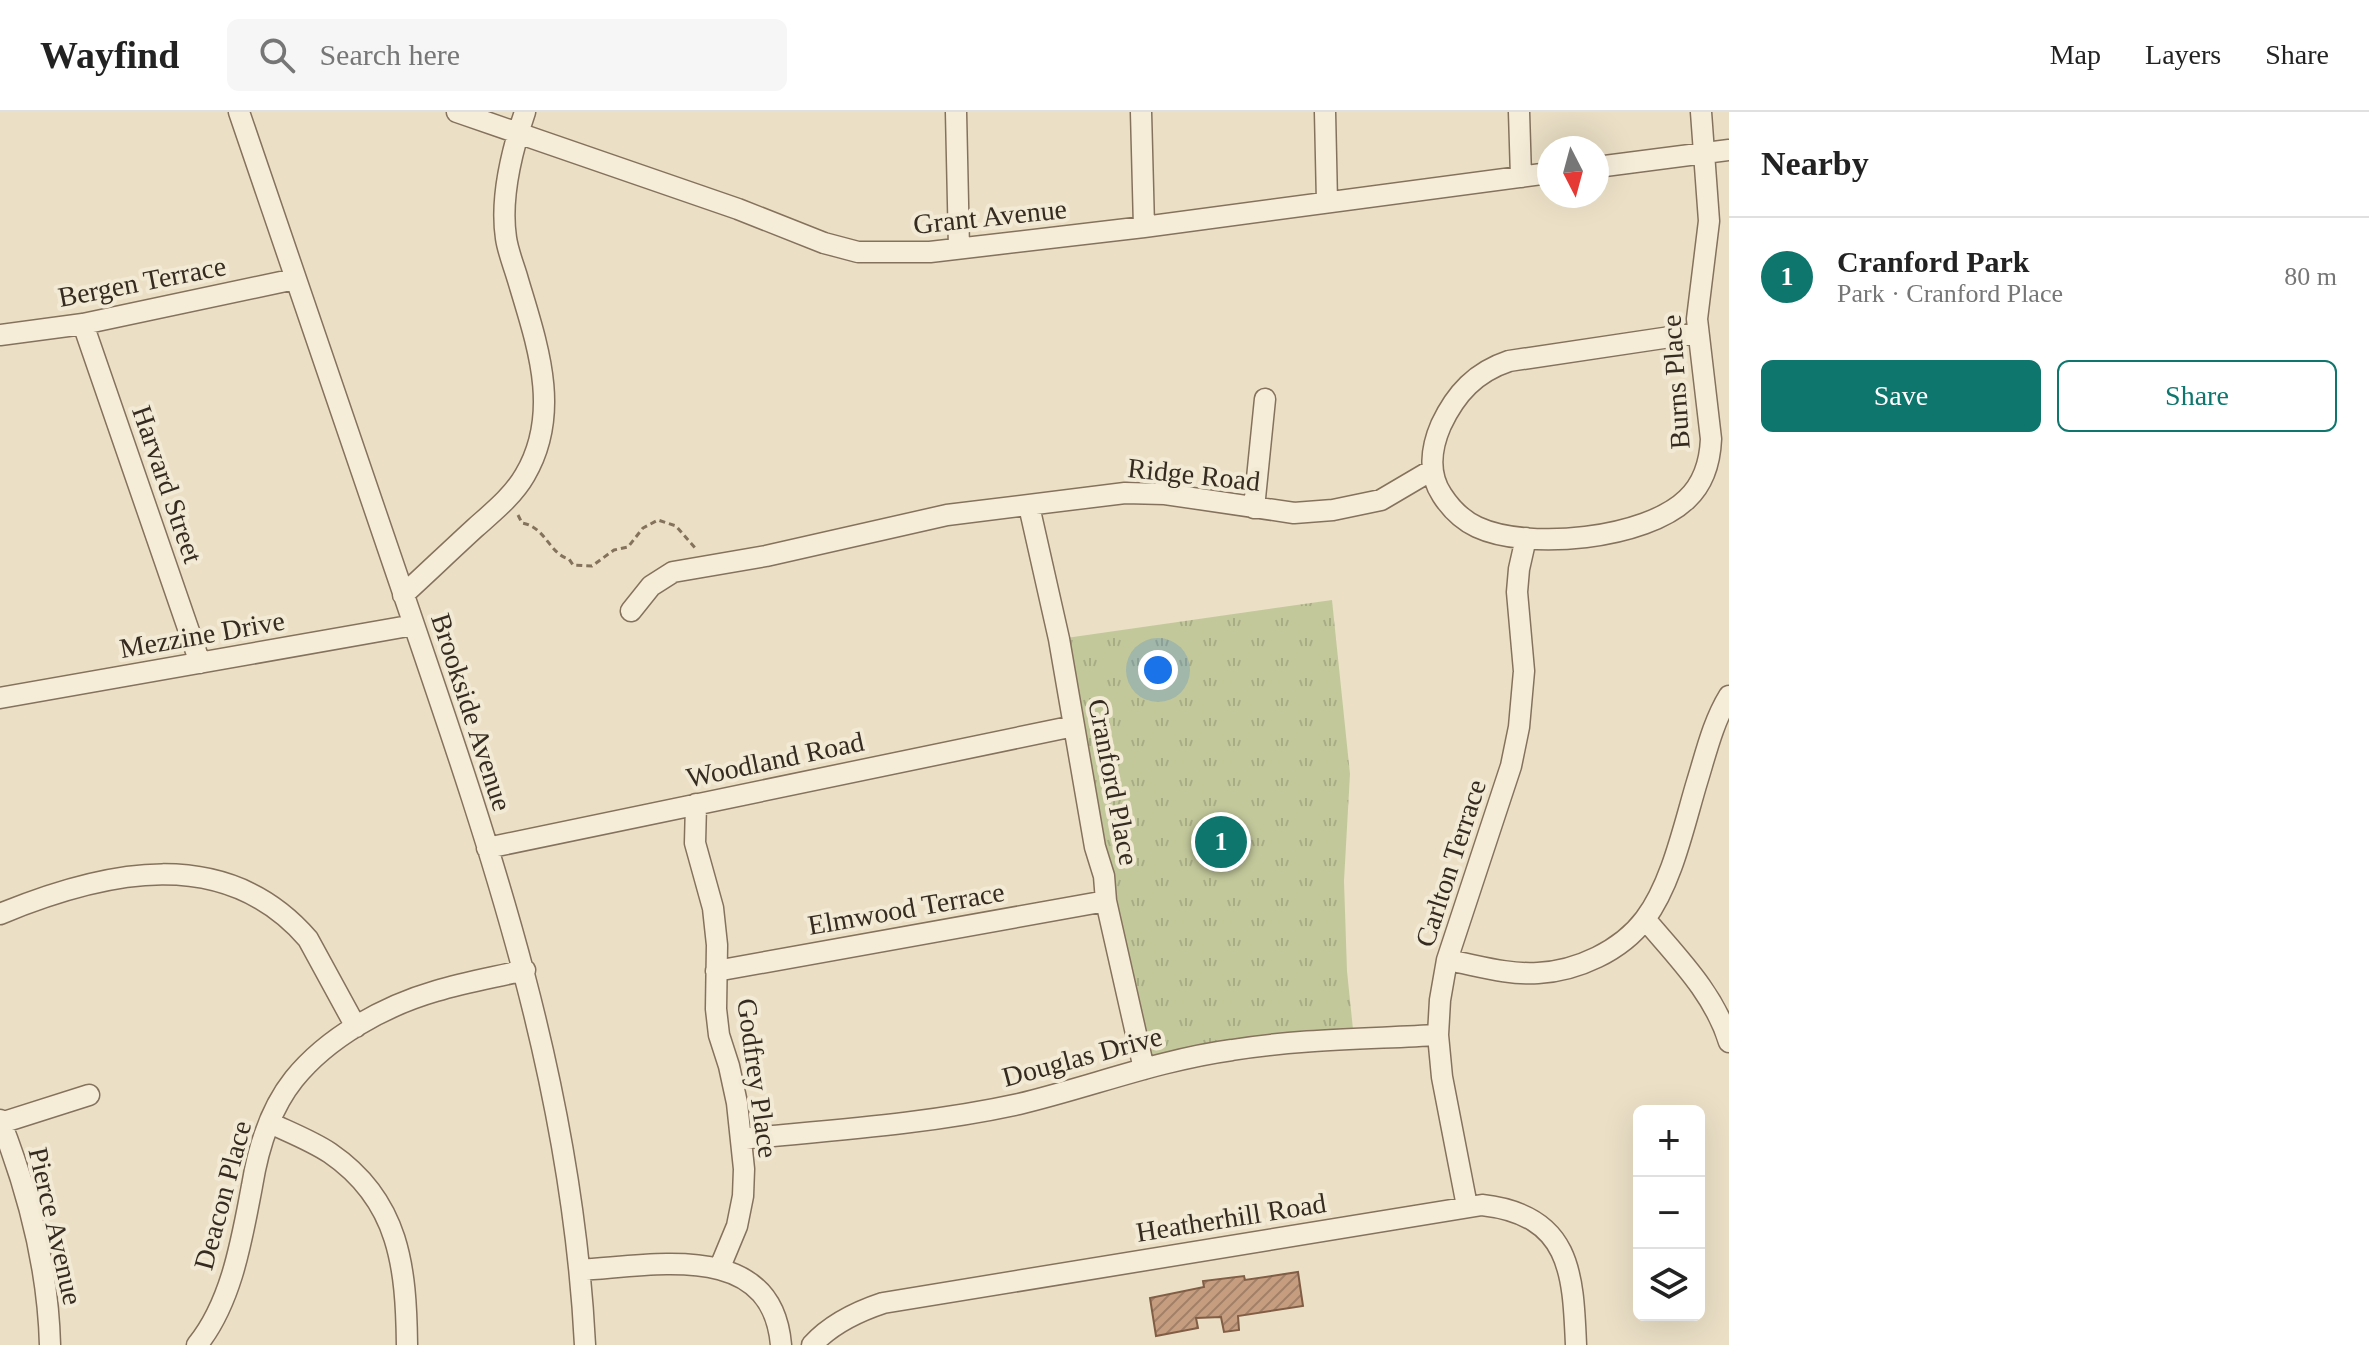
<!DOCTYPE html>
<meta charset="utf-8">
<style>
body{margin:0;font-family:"Times New Roman",serif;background:#f6f6f6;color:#222}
.controls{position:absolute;right:24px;bottom:24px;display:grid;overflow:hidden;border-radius:12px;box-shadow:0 8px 32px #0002}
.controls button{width:72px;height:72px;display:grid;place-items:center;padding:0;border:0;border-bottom:2px solid #e0e0e0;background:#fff;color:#222;font:40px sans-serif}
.compass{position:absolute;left:1537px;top:24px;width:72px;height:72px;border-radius:50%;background:#fff;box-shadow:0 8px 32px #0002;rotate:174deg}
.you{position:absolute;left:1158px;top:558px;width:28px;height:28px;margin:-20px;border:6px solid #fff;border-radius:50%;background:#1a73e8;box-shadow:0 0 0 12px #1a73e833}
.badge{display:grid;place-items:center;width:52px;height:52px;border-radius:50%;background:#0f766e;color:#fff;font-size:26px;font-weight:700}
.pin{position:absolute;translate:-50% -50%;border:4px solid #fff;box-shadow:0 2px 8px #0006}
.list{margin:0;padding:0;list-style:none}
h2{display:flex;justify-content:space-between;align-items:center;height:104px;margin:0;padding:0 32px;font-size:34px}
h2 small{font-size:26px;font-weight:400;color:#767676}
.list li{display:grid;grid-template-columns:52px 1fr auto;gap:24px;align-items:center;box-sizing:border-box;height:120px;padding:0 32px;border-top:2px solid #e0e0e0}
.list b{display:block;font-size:30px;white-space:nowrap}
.list p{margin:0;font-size:26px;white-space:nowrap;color:#767676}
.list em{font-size:26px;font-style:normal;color:#767676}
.actions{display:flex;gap:16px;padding:24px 32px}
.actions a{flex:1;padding:18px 0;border:2px solid #0f766e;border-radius:12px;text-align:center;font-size:28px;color:#0f766e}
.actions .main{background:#0f766e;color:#fff}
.icon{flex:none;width:44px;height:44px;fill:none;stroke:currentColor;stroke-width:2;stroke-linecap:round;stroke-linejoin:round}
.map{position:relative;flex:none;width:1729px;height:1233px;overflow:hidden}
header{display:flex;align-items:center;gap:48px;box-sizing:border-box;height:112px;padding:0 40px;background:#fff;border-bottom:2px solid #e0e0e0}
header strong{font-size:38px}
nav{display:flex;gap:44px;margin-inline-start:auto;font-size:28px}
.search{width:560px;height:72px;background:#f6f6f6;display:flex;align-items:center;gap:20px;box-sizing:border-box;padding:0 28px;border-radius:12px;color:#767676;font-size:30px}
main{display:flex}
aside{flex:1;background:#fff}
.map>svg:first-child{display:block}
</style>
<header>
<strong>Wayfind</strong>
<div class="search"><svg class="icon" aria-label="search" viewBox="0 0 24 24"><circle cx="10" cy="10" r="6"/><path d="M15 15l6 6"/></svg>Search here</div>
<nav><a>Map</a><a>Layers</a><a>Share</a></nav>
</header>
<main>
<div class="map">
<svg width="1729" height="1233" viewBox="0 0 1729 1233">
<defs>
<pattern id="park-tufts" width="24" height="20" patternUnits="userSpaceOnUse" patternTransform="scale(2)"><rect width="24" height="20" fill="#c3c89b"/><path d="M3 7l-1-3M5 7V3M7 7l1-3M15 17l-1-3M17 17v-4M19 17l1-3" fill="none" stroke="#a8ac85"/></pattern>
<pattern id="building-hatch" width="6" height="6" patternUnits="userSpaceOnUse" patternTransform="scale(2)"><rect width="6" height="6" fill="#c69d7f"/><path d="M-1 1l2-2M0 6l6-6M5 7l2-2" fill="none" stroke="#a28068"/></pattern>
</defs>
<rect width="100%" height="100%" fill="#ebe0c6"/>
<path fill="url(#park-tufts)" d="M1332,488l18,174 -6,107 3,90 7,68 -210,30 -85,-430z"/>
<path fill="url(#building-hatch)" stroke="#825d45" stroke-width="2" d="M1298,1160l5,34 -65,10 1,14 -15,2 -3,-15 -25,1 2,10 -42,8 -6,-38 54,-11 -1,-6 41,-5 1,4z"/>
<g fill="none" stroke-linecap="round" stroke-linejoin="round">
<g stroke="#85725d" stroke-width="23">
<path id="minor" d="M239,0c56,167 113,334 171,501 83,243 162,473 175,732
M457,0l281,97 86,34 34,9h72l214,-25 405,-54
M956,0l3,136
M1141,0l3,115
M1325,0l2,90
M1519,0l2,65
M1597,55l132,-17
M83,212l117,339
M1697,221l-188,28c-33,11 -53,32 -68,64 -10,23 -13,49 1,70 9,14 20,25 35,32 51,24 169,12 210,-28 17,-16 23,-37 24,-60l-14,-120 12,-98 -8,-109
M0,223l83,-11 212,-45
M1029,394l30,133 36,208 9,29 2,25 38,168
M1254,396l11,-109
M403,483c24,-22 48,-45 72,-67 18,-16 38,-32 50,-53 37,-63 12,-131 -7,-195 -4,-14 -10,-28 -12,-42 -6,-40 6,-88 19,-126
M631,499l20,-25 22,-14 93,-16 181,-41 178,-22 40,1 129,19 39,-3 48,-10 51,-30
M0,586l414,-73
M696,692l-1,39 18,65 4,37 -1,64 3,26 10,31 8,37 7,66 -1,27 -6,30 -17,41
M487,736l587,-122
M0,802c104,-43 225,-71 308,25l48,88
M1645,807c32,38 69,74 84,123
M1447,848c29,5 60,15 91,13 39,-2 83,-22 107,-54 27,-36 39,-94 52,-137 9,-29 16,-60 32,-86
M716,859l390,-70
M0,1008c28,71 48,148 50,225
M1,1011l88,-28
M270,1011c19,9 42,18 60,30 70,48 76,115 77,192
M741,1027c92,-9 187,-15 278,-35 71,-17 140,-44 213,-54 68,-11 137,-11 206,-15
M1467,1094l-25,-129 -4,-42 2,-35 7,-40 64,-194 8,-39 5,-56 -7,-79 2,-23 7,-31
M580,1158c73,-4 192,-31 201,75
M197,1233c35,-43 45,-107 55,-159 6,-37 18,-77 42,-107 34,-42 90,-73 142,-88 29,-9 60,-14 89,-21
M812,1233c19,-21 44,-33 71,-42l599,-98c89,10 91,68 94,140"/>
</g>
<path stroke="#85725d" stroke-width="3" stroke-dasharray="6 4" stroke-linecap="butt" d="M518,403l4,8c24,4 27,31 47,36l4,6 19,1 22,-16 14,-3 15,-19 15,-8 18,6 20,23"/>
<use href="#minor" stroke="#f6edd9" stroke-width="20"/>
</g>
<g text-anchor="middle" stroke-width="8" stroke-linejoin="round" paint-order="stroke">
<g font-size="28" fill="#362b20" stroke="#f3ead5">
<text transform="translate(990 104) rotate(-6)" y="10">Grant Avenue</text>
<text transform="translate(142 169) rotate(-11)" y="10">Bergen Terrace</text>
<text transform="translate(1675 270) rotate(-94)" y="10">Burns Place</text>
<text transform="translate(1194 362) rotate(6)" y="10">Ridge Road</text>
<text transform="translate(168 372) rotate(71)" y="10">Harvard Street</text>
<text transform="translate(202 522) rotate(-10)" y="10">Mezzine Drive</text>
<text transform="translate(472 600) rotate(72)" y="10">Brookside Avenue</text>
<text transform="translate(775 647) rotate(-12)" y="10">Woodland Road</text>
<text transform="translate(1114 670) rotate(79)" y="10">Cranford Place</text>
<text transform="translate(1450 751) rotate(-72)" y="10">Carlton Terrace</text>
<text transform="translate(906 796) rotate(-10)" y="10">Elmwood Terrace</text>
<text transform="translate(1082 944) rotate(-15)" y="10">Douglas Drive</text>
<text transform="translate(758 966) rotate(82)" y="10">Godfrey Place</text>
<text transform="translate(222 1083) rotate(-75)" y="10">Deacon Place</text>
<text transform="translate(1231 1105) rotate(-9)" y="10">Heatherhill Road</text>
<text transform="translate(56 1114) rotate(77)" y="10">Pierce Avenue</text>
</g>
</g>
</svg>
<div class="controls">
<button>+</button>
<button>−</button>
<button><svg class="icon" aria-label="layers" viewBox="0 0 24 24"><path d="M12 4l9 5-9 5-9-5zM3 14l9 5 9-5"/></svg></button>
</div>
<svg class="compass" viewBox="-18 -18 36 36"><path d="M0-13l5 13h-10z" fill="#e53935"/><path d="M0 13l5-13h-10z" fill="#767676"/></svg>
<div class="you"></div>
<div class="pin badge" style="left:1221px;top:730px">1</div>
</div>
<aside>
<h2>Nearby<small></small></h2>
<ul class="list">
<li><span class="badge">1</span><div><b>Cranford Park</b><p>Park · Cranford Place</p></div><em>80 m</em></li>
</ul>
<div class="actions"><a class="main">Save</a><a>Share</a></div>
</aside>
</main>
